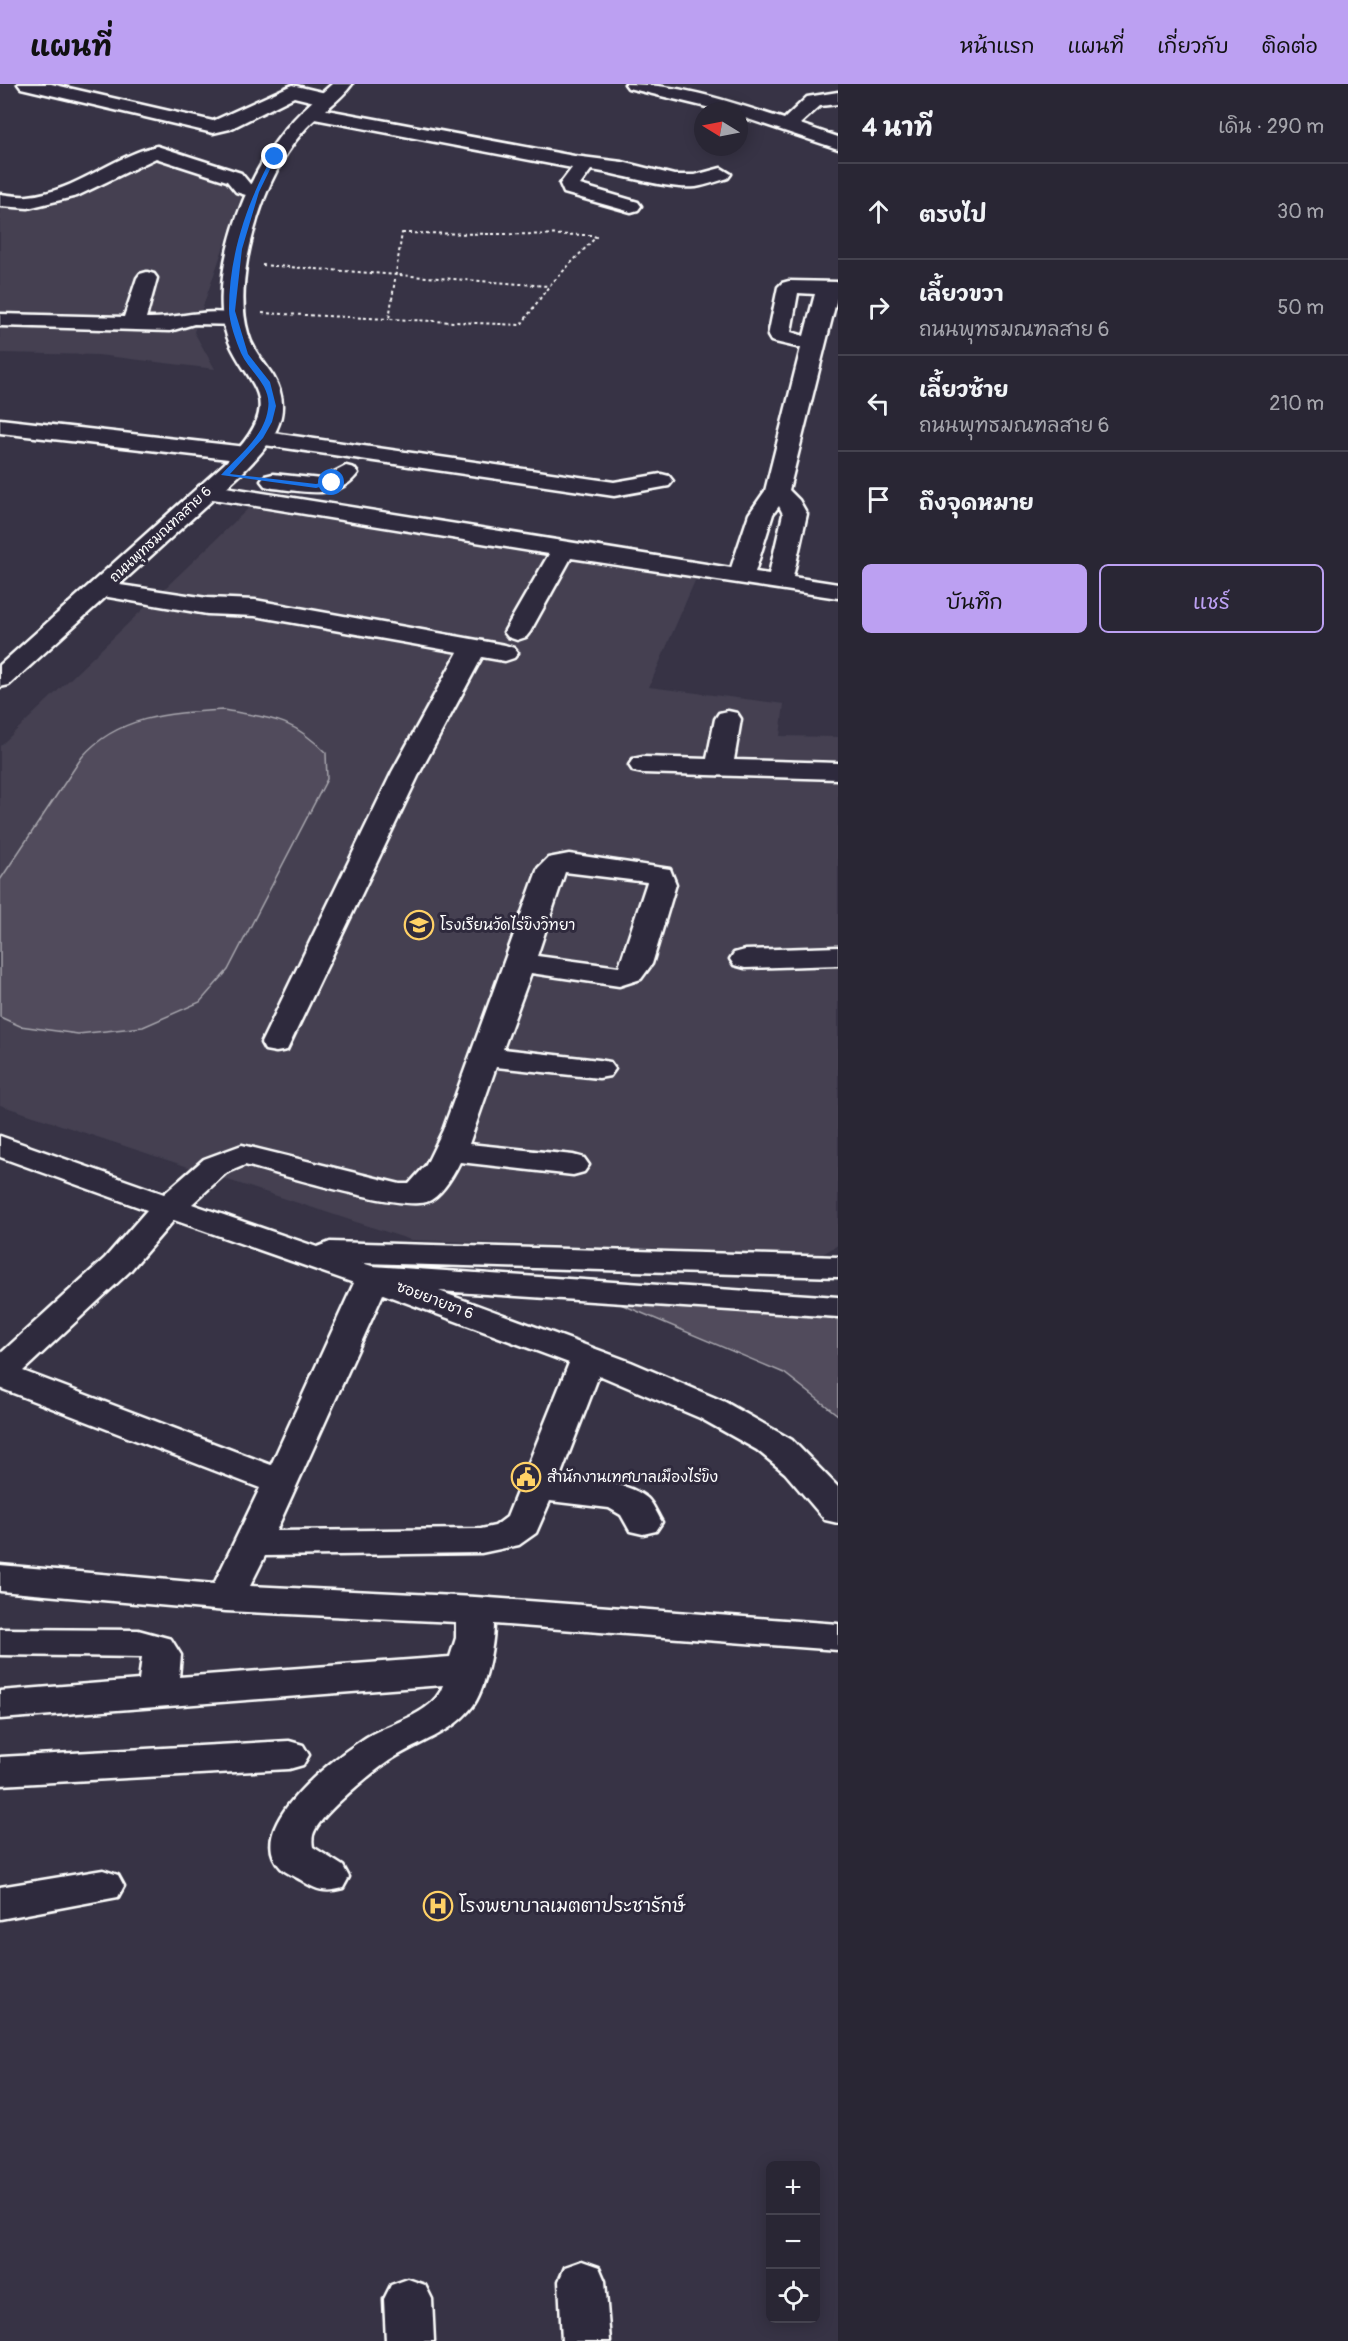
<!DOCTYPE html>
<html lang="th">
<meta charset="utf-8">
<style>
body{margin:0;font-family:Pangolin,"Playpen Sans Thai",sans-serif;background:#312e3c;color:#f1f3f6}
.controls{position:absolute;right:18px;bottom:18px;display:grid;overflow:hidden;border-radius:9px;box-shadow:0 3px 15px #0003}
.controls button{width:54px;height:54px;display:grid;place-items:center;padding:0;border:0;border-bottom:2px solid #45434f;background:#292634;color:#f1f3f6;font:30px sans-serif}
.compass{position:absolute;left:694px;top:18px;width:54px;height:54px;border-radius:50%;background:#292634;box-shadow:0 3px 15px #0003;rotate:280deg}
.stop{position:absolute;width:18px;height:18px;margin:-14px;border:4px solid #1a73e8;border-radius:50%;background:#fff}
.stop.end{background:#1a73e8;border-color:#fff;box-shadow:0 2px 6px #0008}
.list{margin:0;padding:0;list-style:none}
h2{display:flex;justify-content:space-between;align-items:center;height:78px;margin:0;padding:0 24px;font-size:26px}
h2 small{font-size:20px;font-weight:400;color:#a5a5ac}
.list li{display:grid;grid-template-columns:39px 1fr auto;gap:18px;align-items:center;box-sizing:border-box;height:96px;padding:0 24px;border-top:2px solid #45434f}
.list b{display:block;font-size:22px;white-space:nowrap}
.list p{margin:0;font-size:20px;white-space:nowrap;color:#a5a5ac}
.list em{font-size:20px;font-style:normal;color:#a5a5ac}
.actions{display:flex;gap:12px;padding:18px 24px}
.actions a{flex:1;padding:14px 0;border:2px solid #bca0f2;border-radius:9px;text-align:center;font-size:21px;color:#bca0f2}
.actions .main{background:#bca0f2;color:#111}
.icon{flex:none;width:33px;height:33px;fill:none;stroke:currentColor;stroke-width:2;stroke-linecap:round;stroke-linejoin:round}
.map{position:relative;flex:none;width:838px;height:2257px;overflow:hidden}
header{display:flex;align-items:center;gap:36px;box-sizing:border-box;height:84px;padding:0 30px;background:#bca0f2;color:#111}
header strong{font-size:28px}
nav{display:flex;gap:33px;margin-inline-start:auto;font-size:21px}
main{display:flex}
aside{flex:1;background:#292634}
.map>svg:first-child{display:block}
</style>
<header>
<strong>แผนที่</strong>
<nav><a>หน้าแรก</a><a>แผนที่</a><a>เกี่ยวกับ</a><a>ติดต่อ</a></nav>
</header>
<main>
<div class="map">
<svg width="838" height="2257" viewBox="0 0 838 2257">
<rect width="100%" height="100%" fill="#373345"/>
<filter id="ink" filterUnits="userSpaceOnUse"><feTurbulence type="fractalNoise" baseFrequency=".0167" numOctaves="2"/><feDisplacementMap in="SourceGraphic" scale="12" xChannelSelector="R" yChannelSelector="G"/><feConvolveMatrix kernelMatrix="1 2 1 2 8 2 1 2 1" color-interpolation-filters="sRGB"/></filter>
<g filter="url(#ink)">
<path fill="#444051" d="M156,63l92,30 -54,155 21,37 -117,-14 -98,-2v-160l51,3z
M253,420l444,72 -48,111 135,17 -4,32 58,1v508l-17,10 -410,-15 -411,-135v-359z"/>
<path fill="#514c5c" stroke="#a8a6ae" stroke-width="1.5" d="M223,626c47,8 68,7 103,43l1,26 -99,191 -28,32 -57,25 -65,7 -58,-8 -20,-9v-137l82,-123c36,-42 90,-44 141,-47z
M599,1211l239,13v107l-54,-42z"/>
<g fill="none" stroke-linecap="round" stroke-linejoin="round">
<g stroke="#fff" stroke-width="5">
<path id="minor" d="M18,0h33l162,37 79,-36 42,10 2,4 -9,6 -33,-8 -64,32 -17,4 -192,-45z
M625,0c55,0 106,18 159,35l23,-22 31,-5v12l-18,2 -20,18 38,13v12l-99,-33v-5h-16l-95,-23z
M311,23l263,49 48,6 52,13h21l26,-7 10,6 -3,4c-10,3 -21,7 -32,9 -28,3 -75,-13 -105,-17l-11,15 58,17 3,4 -3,4 -7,2 -67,-19 -4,-9 12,-16 -268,-51 -2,-4z
M157,62l84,27 9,11 13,4 3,4 -3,4 -7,2 -20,-6 -9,-11 -71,-23 -79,38 -49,12 -28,-2v-12c9,1 19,3 28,2 47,-4 84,-40 129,-50z
M147,188l7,2 3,4 -11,40c33,1 59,-11 95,-3l3,5 -3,5 -47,-1 -24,7 -170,-5v-12l124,3 13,-39 3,-4z
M789,197l49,1v12l-49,196 10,10 8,14 -14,63 45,7v14l-267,-40 -41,74 -4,5 -9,3 -9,-3 -4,-5 45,-78 -342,-56 -8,-2 -4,-5 4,-5 8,-2 524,84 18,-54 16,-23 36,-143 -30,-7 -3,-5 10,-49 4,-4zM798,209l17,1 -11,42 -13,-4zM779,422l4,8 -14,60 -14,-2 18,-58z
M0,335l246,28 8,2 4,5 -4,5 -8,2 -246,-28z
M259,347l355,51 47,-8 8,2 4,5 -4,5 -55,10 -363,-53 -3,-5 3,-5z
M346,382l8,2 4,5c-20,28 -56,18 -85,15l-8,-2 -4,-5 4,-5 8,-2 48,5z
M100,498l107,16 48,2 250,45 9,3 4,5 -4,5 -9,3 -23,-4 -62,115 -133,278 -11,2 -11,-2 -4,-7 131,-271 66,-120 -203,-36 -48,-2 -116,-20 -3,-5 3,-5z
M728,627l9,2 4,6 -7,41 104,3v16l-195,-6 -10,-2 -4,-6 4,-6 10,-2 64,2 8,-40 4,-6z
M569,770l101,15 6,15 -24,80 -11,15 -22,7 -88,-13 -28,76 96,11 11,2 5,7 -5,7 -11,2 -103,-11 -27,77 104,11 11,3 5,7 -5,7 -11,3 -113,-13c-6,12 -18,33 -31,39 -24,12 -152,-28 -184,-36l-19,8 -34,31 125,43 13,-5 508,15v20l-476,-14 10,3 466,31v20l-399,-26 192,71 94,40 67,38 46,47v36l-13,-3 -40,-47 -28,-23 -57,-32 -101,-43 -40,104c28,3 65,0 88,19 6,5 10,16 15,24l-6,9 -13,3 -13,-3 -9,-16 -12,-7 -59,-7 -14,32 -17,12 -38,8 -216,3 -15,30 225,11 363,27v26l-344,-26c0,21 -9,67 -22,83 -21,27 -52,34 -80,52 -18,11 -68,53 -77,71 -3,5 -3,12 -2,17l30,19 6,11 -6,11c-18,5 -27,2 -42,-8 -6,-4 -15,-7 -20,-12 -39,-41 51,-108 81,-128 24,-17 72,-24 81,-55l-443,34v-28l139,-11 3,-23 -142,-2v-26l138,1 33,9 10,16 -2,22 271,-20 6,-19v-16l-230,-11 -226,-20v-26l214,19 46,-96 -260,-100v-34l105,-96 42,-48 -147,-53v-21l164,58 40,-35 38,-14 158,39h9l17,-19 17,-35 95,-262 10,-10zM565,788l82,10 -28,85 -82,-11zM174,1136l180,63 -83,182 -248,-94 106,-99zM383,1210l186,69 -62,154 -12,9 -14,3 -205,2z
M838,863v18l-93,3 -11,-3 -4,-6 4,-6 11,-3z
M289,1657l14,4 6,10 -6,10 -14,4 -289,16v-28z
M103,1786l15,5 6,11 -6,11 -118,22v-32z
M582,2177l17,6 6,14 5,60h-48l-3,-60 6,-14z
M408,2195l17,6 7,14 2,42h-48l-2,-42 7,-14z"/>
</g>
<g stroke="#fff" stroke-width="5">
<path id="major" d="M332,0h20c-12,17 -32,29 -46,44 -32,35 -50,86 -59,132 -4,24 -6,49 1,73 4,16 16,29 25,43 24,40 -4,70 -32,98l-232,211 -9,2v-22l224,-201c79,-77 3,-80 -2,-153 -4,-60 24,-132 61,-179 14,-18 32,-33 49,-48z"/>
</g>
<path stroke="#fff" stroke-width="2" stroke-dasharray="3 3" stroke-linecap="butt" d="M402,149l189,2 5,2 -47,49 -28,39 -132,-6z
M262,181l286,21
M262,229l127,6"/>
<use href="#minor" fill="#2f2a3d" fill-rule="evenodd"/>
<use href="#major" fill="#2f2a3d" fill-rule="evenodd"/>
</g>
</g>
<path fill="#1a73e8" d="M277,71l-18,37 -17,57 -7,62 13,43 22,28 6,24 -4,16 -9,16 -33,36 86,10 16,-4 3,3 -19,5 -95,-13c18,-20 43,-38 47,-66 4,-24 -18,-36 -27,-56 -5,-12 -12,-31 -12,-44 0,-54 18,-106 43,-152z"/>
<defs>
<g id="school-ring" transform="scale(1.5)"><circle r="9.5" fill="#2f2a3d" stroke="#ffd166" stroke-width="1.5"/><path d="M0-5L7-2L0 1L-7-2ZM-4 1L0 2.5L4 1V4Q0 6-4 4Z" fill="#ffd166"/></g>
<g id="civic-ring" transform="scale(1.5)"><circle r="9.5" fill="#2f2a3d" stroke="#ffd166" stroke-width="1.5"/><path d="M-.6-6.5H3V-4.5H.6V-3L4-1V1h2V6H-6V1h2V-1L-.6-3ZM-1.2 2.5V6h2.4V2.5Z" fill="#ffd166"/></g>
<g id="hospital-ring" transform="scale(1.5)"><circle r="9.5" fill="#2f2a3d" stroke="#ffd166" stroke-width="1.5"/><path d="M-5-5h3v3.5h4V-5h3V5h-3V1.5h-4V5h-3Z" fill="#ffd166"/></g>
</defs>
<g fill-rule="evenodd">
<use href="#school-ring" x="419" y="841"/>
<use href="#civic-ring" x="526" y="1393"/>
<use href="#hospital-ring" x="438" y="1822"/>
</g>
<g text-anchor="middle" stroke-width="6" stroke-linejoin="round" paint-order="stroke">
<g font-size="14" fill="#fff" stroke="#2f2a3d">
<text transform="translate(160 450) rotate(-43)" y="5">ถนนพุทธมณฑลสาย 6</text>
</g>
<g font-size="15" fill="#fff" stroke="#2f2a3d" text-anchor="start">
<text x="440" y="846">โรงเรียนวัดไร่ขิงวิทยา</text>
<text x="547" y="1398">สำนักงานเทศบาลเมืองไร่ขิง</text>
</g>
<g font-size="15" fill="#fff" stroke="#2f2a3d">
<text transform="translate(435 1216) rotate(21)" y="5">ซอยยายชา 6</text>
</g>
<g font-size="18" fill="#fff" stroke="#2f2a3d" text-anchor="start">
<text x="459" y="1828">โรงพยาบาลเมตตาประชารักษ์</text>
</g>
</g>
</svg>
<div class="controls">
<button>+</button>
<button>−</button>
<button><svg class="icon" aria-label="locate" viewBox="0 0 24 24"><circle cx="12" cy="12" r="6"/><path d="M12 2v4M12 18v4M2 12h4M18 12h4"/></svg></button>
</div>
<svg class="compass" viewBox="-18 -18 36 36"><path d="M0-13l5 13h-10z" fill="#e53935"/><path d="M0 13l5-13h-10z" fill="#a5a5ac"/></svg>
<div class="stop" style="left:332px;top:399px"></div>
<div class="stop end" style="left:275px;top:73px"></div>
</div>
<aside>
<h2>4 นาที<small>เดิน · 290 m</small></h2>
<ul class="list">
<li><svg class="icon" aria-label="ahead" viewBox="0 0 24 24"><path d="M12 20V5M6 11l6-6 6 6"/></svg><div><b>ตรงไป</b></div><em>30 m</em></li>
<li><svg class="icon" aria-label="right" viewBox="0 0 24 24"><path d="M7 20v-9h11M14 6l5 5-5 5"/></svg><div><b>เลี้ยวขวา</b><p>ถนนพุทธมณฑลสาย 6</p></div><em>50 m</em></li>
<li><svg class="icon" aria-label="left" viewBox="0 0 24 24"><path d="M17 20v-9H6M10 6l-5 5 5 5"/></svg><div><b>เลี้ยวซ้าย</b><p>ถนนพุทธมณฑลสาย 6</p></div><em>210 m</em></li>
<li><svg class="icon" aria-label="arrive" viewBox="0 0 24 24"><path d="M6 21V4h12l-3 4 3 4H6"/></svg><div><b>ถึงจุดหมาย</b></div></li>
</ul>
<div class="actions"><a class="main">บันทึก</a><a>แชร์</a></div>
</aside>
</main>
